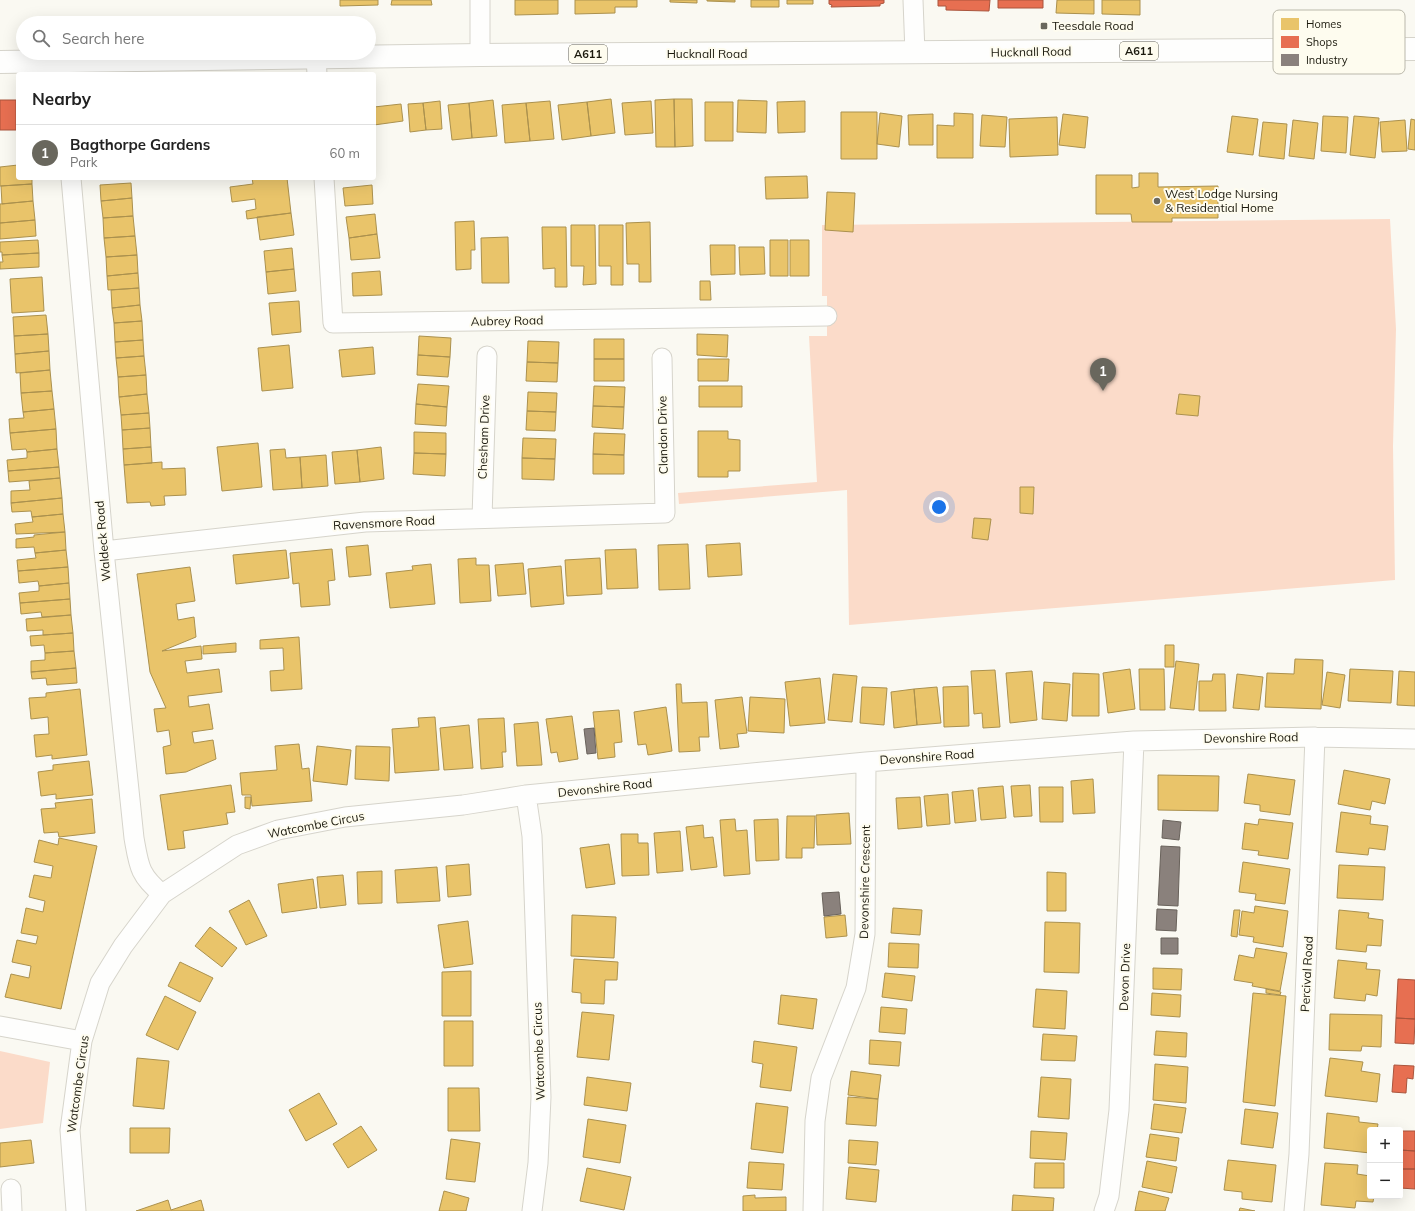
<!DOCTYPE html>
<meta charset="utf-8">
<style>
body{margin:0;font-family:Mulish,sans-serif;background:#f6f6f6;color:#222}
.controls{position:absolute;right:12px;bottom:12px;display:grid;overflow:hidden;border-radius:4px;box-shadow:0 4px 16px #0002}
.controls button{width:36px;height:36px;display:grid;place-items:center;padding:0;border:0;border-bottom:1px solid #e0e0e0;background:#fff;color:#222;font:20px sans-serif}
.you{position:absolute;left:939px;top:507px;width:14px;height:14px;margin:-10px;border:3px solid #fff;border-radius:50%;background:#1a73e8;box-shadow:0 0 0 6px #1a73e833}
.badge{display:grid;place-items:center;width:26px;height:26px;border-radius:50%;background:#69675d;color:#fff;font-size:13px;font-weight:700}
.pin{position:absolute;translate:-50% -33px;filter:drop-shadow(0 1px 2px #0008)}
.pin::after{content:'';position:absolute;top:21px;width:14px;height:12px;background:inherit;clip-path:polygon(0 0,100% 0,50% 100%)}
.list{margin:0;padding:0;list-style:none}
h2{display:flex;justify-content:space-between;align-items:center;height:52px;margin:0;padding:0 16px;font-size:17px}
h2 small{font-size:13px;font-weight:400;color:#767676}
.list li{display:grid;grid-template-columns:26px 1fr auto;gap:12px;align-items:center;box-sizing:border-box;height:56px;padding:0 16px;border-top:1px solid #e0e0e0}
.list b{display:block;font-size:15px;white-space:nowrap}
.list p{margin:0;font-size:13px;white-space:nowrap;color:#767676}
.list em{font-size:13px;font-style:normal;color:#767676}
.icon{flex:none;width:22px;height:22px;fill:none;stroke:currentColor;stroke-width:2;stroke-linecap:round;stroke-linejoin:round}
.map{position:relative;flex:none;width:1415px;height:1211px;overflow:hidden}
.search{position:absolute;background:#fff;box-shadow:0 4px 16px #0002;left:16px;top:16px;width:360px;height:44px;display:flex;align-items:center;gap:10px;box-sizing:border-box;padding:0 14px;border-radius:22px;color:#767676;font-size:15px}
.panel{position:absolute;background:#fff;box-shadow:0 4px 16px #0002;left:16px;top:72px;width:360px;height:108px;border-radius:4px}
.map>svg:first-child{display:block}
</style>
<div class="map">
<svg width="1415" height="1211" viewBox="0 0 1415 1211">
<rect width="100%" height="100%" fill="#faf9f2"/>
<path fill="#fbdbc9" d="M1390,219l6,110 -3,117 2,134 -546,45 -2,-135 -168,14 -1,-11 139,-11 -8,-146h18v-40h-5v-71z
M0,1051l50,11 -7,61 -43,6z"/>
<path fill="#e9c46a" stroke="#ab914e" d="M340,0h38v5l-38,1z
M392,0h39l1,5h-41z
M515,0h43v14l-43,1z
M575,0h62v7h-22v6l-40,1z
M670,0h27v3l-27,-1z
M707,0h28v2l-28,-1z
M751,0h28v7h-28z
M787,0h26v4h-26z
M1057,0h37v14l-38,-1z
M1102,0h38v15l-38,-1z
M611,99l4,34 -24,3 -4,-34z
M674,99h18l1,47 -18,1z
M674,99l1,48h-19l-1,-47z
M493,100l4,36 -25,2 -3,-35z
M738,100l29,1 -1,32 -29,-1z
M440,101l2,28 -16,1 -3,-27z
M550,101l4,38 -24,2 -4,-38z
M651,101l2,32 -28,2 -3,-32z
M805,101v31l-27,1 -1,-31z
M587,102l4,34 -29,4 -4,-35z
M705,102h28v39h-28z
M423,103l3,27 -16,2 -2,-28z
M469,103l3,35 -20,2 -4,-35z
M526,103l4,38 -25,2 -3,-38z
M401,104l2,17 -29,4v-18z
M841,112h36v47h-36z
M880,113l22,3 -3,31 -22,-3z
M954,113l19,1v44h-36v-33l17,1z
M933,114v31h-24l-1,-30z
M1063,114l25,3 -3,31 -26,-3z
M982,115l25,2 -2,30 -25,-1z
M1232,116l26,3 -5,36 -26,-3z
M1323,116l25,1 -2,36 -25,-2z
M1354,116l25,2 -4,40 -25,-3z
M1057,117l1,38 -48,2 -1,-38z
M1411,119l4,1v30l-7,-1z
M1293,120l25,3 -4,36 -25,-3z
M1405,120l2,31 -25,1 -2,-30z
M1263,122l24,2 -3,35 -25,-3z
M18,165v13h14v6l-32,2v-19z
M1139,173h19v14l60,-1v32h-46v4h-40l-1,-8h-35v-39h36v13l7,-1z
M807,176l1,22 -42,1 -1,-22z
M252,178h35l4,35 -44,6 -1,-8 10,-2 -1,-10 -23,3 -2,-15 23,-3z
M131,183l1,15 -31,3 -1,-16z
M32,184l1,17 -31,3 -1,-18z
M372,185l1,19 -28,2 -2,-18z
M827,192l28,1 -2,39 -28,-2z
M132,198l1,18 -30,2 -2,-17z
M33,201l2,19 -35,3v-19z
M291,213l3,22 -34,5 -3,-23z
M375,214l2,20 -28,4 -3,-21z
M133,216l2,20 -31,2 -1,-20z
M35,220l1,16 -36,3v-16z
M474,221l1,29h-4v19l-15,1 -1,-48z
M650,222l1,60h-12v-18h-12l-1,-41z
M571,225h24l1,59 -13,1 1,-19h-13z
M599,225h24v60h-12v-19h-12z
M542,227h24l1,60h-12v-19l-12,1z
M377,234l3,24 -29,2 -2,-22z
M135,236l2,19 -31,2 -2,-19z
M508,237l1,46h-27l-1,-45z
M38,240l1,13 -37,2v-3h-2v-10z
M770,240h18v36h-18z
M790,240h19v36h-19z
M710,245h25v29l-24,1z
M739,247h25l1,27 -25,1z
M292,248l2,21 -28,3 -2,-21z
M39,253v14l-39,2v-7h3l-1,-7z
M137,255l1,18 -31,3 -1,-19z
M294,269l2,22 -28,3 -2,-22z
M380,271l2,24 -29,1 -1,-23z
M138,273l1,15 -31,2 -1,-14z
M42,277l2,34 -32,2 -2,-34z
M700,281h10l1,19h-11z
M139,288l1,17 -28,3 -1,-18z
M299,301l2,31 -29,3 -3,-32z
M140,305l2,16 -28,2 -2,-15z
M46,315l2,19 -34,2 -1,-19z
M142,321l1,19 -28,2 -1,-19z
M48,334l1,17 -34,3 -1,-18z
M697,334l31,1 -1,22 -30,-2z
M419,336l32,2 -1,19 -32,-2z
M594,339h30v20h-30z
M143,340l1,16 -28,2 -1,-16z
M528,341l31,1 -1,21 -31,-1z
M289,345l4,43 -31,3 -4,-43z
M373,347l2,27 -33,3 -3,-27z
M49,351l1,19 -34,3 -1,-19z
M418,355l32,2 -2,20 -31,-2z
M144,356l2,19 -28,2 -2,-19z
M594,359h30v22h-30z
M698,359h31l-1,22h-30z
M527,362l31,1 -1,19 -31,-1z
M50,370l2,21 -31,2 -1,-20z
M146,375l1,19 -28,3 -1,-20z
M418,384l31,2 -2,21 -31,-3z
M594,386l31,1 -1,20 -31,-1z
M699,386h43v21h-43z
M52,391l2,18 -31,3 -2,-19z
M528,392l29,1 -1,19 -29,-1z
M147,394l2,19 -28,2 -2,-18z
M1179,394l21,2 -2,20 -22,-2z
M416,404l31,3 -1,19 -31,-2z
M593,406l31,1 -1,22 -31,-2z
M54,409l2,20 -46,4 -1,-14 15,-1 -1,-6z
M527,411l29,1 -1,19 -29,-1z
M149,413l1,15 -28,2 -1,-15z
M150,428l1,19 -28,2 -1,-19z
M56,429l1,20 -30,3 -1,-3 -14,1 -2,-17z
M698,431h30v8l12,1v31h-12v6h-30z
M414,432l32,1v21l-32,-1z
M594,433l31,1 -1,21 -31,-1z
M523,438l33,1 -1,20 -33,-1z
M258,443l4,44 -40,4 -5,-44z
M151,447l1,16 -28,2 -1,-16z
M381,447l3,32 -24,3 -3,-32z
M57,449l2,18 -51,4 -1,-11 20,-2v-6z
M285,449l1,9 14,-1 2,31 -29,2 -3,-40z
M357,450l3,32 -25,2 -3,-32z
M414,453l32,1 -1,22 -32,-2z
M593,454l31,1v19h-31z
M326,455l2,31 -26,2 -2,-31z
M522,458l33,1 -1,21 -32,-1z
M162,462v7l23,-1 1,27 -22,1 1,9 -14,1 -1,-4 -23,1 -3,-38z
M59,467l1,11 -51,4 -1,-11z
M60,478l2,20 -51,5v-12l19,-1 -1,-9z
M1020,487h14l-1,27 -13,-1z
M62,498l1,16 -31,3 -1,-6 -19,1 -1,-9z
M63,514l2,18 -49,2 -1,-10 18,-2 -1,-5z
M974,518l17,1 -3,21 -16,-2z
M65,532l1,18 -31,3 -1,-6 -18,1v-9l18,-2v-2z
M740,543l2,32 -34,2 -2,-32z
M688,544l2,45 -31,1 -1,-45z
M368,545l3,30 -22,2 -3,-30z
M332,549l3,31 -7,1 2,24 -29,2 -2,-24 -6,1 -3,-31z
M636,549l2,39 -31,1 -2,-39z
M66,550l2,17 -50,4 -1,-11 19,-2 -1,-5z
M286,550l3,28 -53,6 -3,-29z
M476,558v7h13l2,36 -31,2 -2,-44z
M600,558l2,36 -35,2 -2,-36z
M523,563l3,31 -28,2 -3,-31z
M431,564l4,40 -45,4 -4,-35 27,-3 -1,-4z
M561,566l3,38 -33,3 -3,-38z
M68,567l1,16 -30,3 -1,-5 -19,2 -1,-12z
M190,567l5,34 -19,3 2,16 16,-3 2,20 -34,14 39,-5 1,13 -17,2 2,12 32,-4 3,23 -34,4 1,11 20,-3 4,25 -21,3 2,11 19,-3 3,19 -30,13 -20,2 -3,-27 8,-2 -2,-15 -12,2 -3,-23 12,-1 -16,-36 -13,-98z
M69,583l1,16 -50,4 -1,-10 20,-2v-5z
M70,599l1,16 -29,2 -1,-5 -20,2 -1,-11z
M71,615l2,18 -30,2v-5l-16,1 -1,-12z
M73,633l1,18 -29,2 -1,-8 -13,1 -1,-10z
M299,637l3,52 -31,2 -1,-20 14,-1 -1,-22 -23,1v-9z
M236,643v9l-33,2v-8z
M1165,645h9v22h-9z
M74,651l2,17 -45,4v-11l14,-1v-7z
M1295,659l28,1 -2,49 -56,-2 2,-34 27,1z
M1176,661l23,3 -5,46 -24,-2z
M76,668l1,15 -30,2 -1,-7 -14,1 -1,-7z
M1130,669l5,40 -27,4 -5,-40z
M1139,669h25l1,41h-25z
M1350,669l43,2 -2,32 -43,-2z
M995,670l5,57 -17,1 -1,-15 -8,1 -3,-43z
M1032,671l5,49 -27,3 -4,-50z
M1399,671l16,1v34l-18,-1z
M1327,672l18,3 -5,33 -18,-3z
M1073,673l26,1v42h-27z
M833,674l24,2 -5,46 -24,-2z
M1213,674h12l1,37h-27v-30h13z
M1237,674l26,3 -4,33 -26,-2z
M820,678l5,45 -35,3 -5,-44z
M1044,682l26,2 -3,37 -25,-2z
M676,684h5l1,19 25,-1 2,35h-10l1,14 -21,1z
M968,686l1,40 -25,1 -1,-40z
M862,687l25,1 -3,37 -24,-2z
M937,687l4,36 -24,2 -3,-36z
M80,689l7,66 -35,4v-4l-16,2 -2,-22 15,-1 -1,-17 -17,2 -2,-21 17,-1v-4z
M914,689l3,36 -23,3 -3,-36z
M742,697l5,36 -10,1 2,13 -19,2 -5,-49z
M750,697l35,2 -1,34 -36,-2z
M666,707l6,44 -24,4 -2,-11 -8,1 -4,-33z
M619,710l3,32 -8,1 1,14 -17,2 -5,-47z
M572,716l6,43 -19,3 -2,-10 -6,1 -5,-34z
M435,717l4,53 -44,3 -3,-44 27,-2 -1,-9z
M504,718l2,34h-4l1,15 -22,2 -3,-50z
M538,722l4,43 -25,1 -3,-42z
M469,725l4,43 -29,2 -4,-42z
M299,744l3,25 7,-1 3,33 -60,5 -1,-11h-9l-2,-22 37,-3 -2,-24z
M317,746l34,4 -4,35 -34,-4z
M356,746l34,1 -1,34 -34,-2z
M89,761l4,34 -37,4v-5l-15,2 -3,-24 15,-2v-5z
M1344,770l46,9 -5,25 -13,-3 -2,9 -32,-6z
M1248,774l47,6 -5,35 -30,-4v-6l-16,-2z
M1158,775l61,1 -1,35 -60,-1z
M1093,779l2,34 -22,1 -2,-33z
M231,785l4,27 -9,1 2,11 -45,7 2,17 -17,2 -8,-55z
M1030,785l2,31 -18,1 -3,-31z
M1003,786l3,32 -25,2 -3,-32z
M1039,787h24v35h-23z
M973,790l3,31 -21,2 -3,-31z
M948,794l2,30 -23,2 -3,-30z
M245,797h6l-1,12 -5,-1z
M920,797l2,30 -24,2 -2,-31z
M92,799l3,34 -36,4 -1,-5 -14,1 -3,-24 15,-1 -1,-5z
M1341,812l30,4 -1,8 18,2 -3,24 -16,-2 -1,7 -32,-3z
M849,813l2,31 -34,1 -1,-30z
M787,816h28l-1,32h-12v10h-16z
M735,819l1,12 11,-1 3,44 -26,2 -4,-56z
M778,819l1,41 -23,1 -2,-41z
M1259,819l34,4 -5,36 -30,-4 1,-4 -17,-2 3,-26 13,2z
M703,825l1,13 9,-1 4,30 -26,3 -5,-43z
M680,831l3,40 -26,2 -3,-40z
M621,834h17v9h10l1,32 -27,1z
M59,838l38,8 -36,163 -56,-12 6,-23 18,4 2,-12 -19,-4 5,-22 19,4 2,-8 -17,-3 5,-25 17,4 2,-11 -16,-4 5,-22 17,3 2,-12 -19,-4 5,-22 19,5z
M609,844l6,40 -29,4 -6,-40z
M1243,862l47,7 -5,35 -30,-4 1,-6 -17,-2z
M469,864l2,31 -23,2 -2,-31z
M1339,865l46,2 -2,33 -46,-2z
M437,867l3,34 -43,2 -2,-33z
M382,871v32l-24,1 -1,-32z
M1047,872l19,1v38h-19z
M343,875l3,30 -26,3 -3,-31z
M313,879l4,29 -35,5 -4,-29z
M249,900l18,36 -21,9 -17,-34z
M1255,906l33,5 -5,36 -30,-5 1,-5 -15,-2 3,-24 12,2z
M893,908l29,2 -2,25 -29,-2z
M1234,910h6l-3,27 -6,-1z
M1339,910l30,3 -1,5 15,2 -2,26 -14,-1 -1,7 -30,-3z
M572,915l44,2 -2,41 -43,-2z
M845,915l2,21 -21,2 -2,-21z
M468,921l5,43 -29,4 -6,-43z
M1045,922l35,1 -1,50 -35,-1z
M210,927l27,21 -15,19 -27,-21z
M889,943l30,1 -1,24 -30,-1z
M1256,948l31,5 -7,38 -28,-5 1,-3 -19,-3 5,-25 15,3z
M574,959l44,3 -1,18h-12l-1,24 -23,-1v-10l-9,-1z
M1338,960l29,3 -1,6 14,1 -3,26 -11,-2 -1,7 -31,-3z
M180,962l33,16 -13,24 -32,-16z
M1153,968l29,1 -1,21 -28,-1z
M471,971v45h-29v-44z
M885,973l30,3 -3,25 -30,-4z
M1036,989l31,2 -2,38 -32,-2z
M1266,989l15,3 -1,3 -14,-2z
M1152,993l29,2 -1,22 -29,-2z
M1253,993l33,3 -11,110 -32,-4z
M781,995l36,4 -4,30 -35,-5z
M165,996l31,16 -18,38 -32,-15z
M881,1007l26,2 -2,25 -26,-2z
M582,1012l32,3 -5,45 -32,-3z
M1330,1014l52,1 -1,32 -19,-1 -1,5 -32,-1z
M444,1021h29v45h-29z
M1156,1031l31,2 -1,24 -32,-2z
M1043,1034l34,2 -2,25 -34,-1z
M870,1040l31,2 -2,24 -30,-2z
M754,1041l43,6 -6,44 -31,-4 3,-23 -11,-2z
M137,1058l32,3 -5,48 -31,-3z
M1330,1058l33,4 -2,9 19,3 -3,28 -52,-6z
M1155,1064l33,3 -2,36 -33,-3z
M851,1071l30,4 -3,24 -30,-4z
M587,1077l44,6 -4,28 -43,-6z
M1041,1077l30,2 -2,40 -31,-2z
M448,1088h31l1,43h-32z
M319,1093l18,31 -31,17 -17,-31z
M848,1097l30,2 -2,27 -30,-2z
M756,1103l32,4 -5,46 -32,-4z
M1154,1104l32,4 -4,25 -31,-4z
M1245,1109l33,4 -5,35 -32,-4z
M1327,1113l32,4v5l19,2 -1,6h-7v23l-46,-5z
M588,1119l38,6 -6,38 -37,-6z
M361,1126l16,24 -29,18 -15,-24z
M130,1128h40l-1,25h-39z
M1031,1131l36,2 -2,27 -35,-2z
M1150,1134l29,4 -3,23 -30,-4z
M451,1139l29,4 -5,39 -29,-3z
M31,1140l3,23 -34,4v-24z
M849,1140l29,2 -2,23 -28,-2z
M1228,1160l48,5 -4,37 -30,-3v-7l-18,-2z
M1147,1161l30,6 -5,26 -30,-6z
M749,1162l35,2 -2,26 -35,-2z
M1035,1163h29v25h-30z
M1325,1163l33,2 -1,9 13,2v20h4l-1,6 -17,-1 -1,7 -34,-3z
M849,1167l30,3 -3,32 -30,-3z
M587,1168l44,9 -7,33 -44,-9z
M444,1191l25,7 -3,13h-27z
M1139,1191l30,7 -4,13h-30z
M755,1195v3l31,-1v14h-43v-15z
M1013,1195l41,3 -1,13h-41z
M168,1200l3,10 30,-10 3,11h-68z
M1240,1208l15,3h-16z"/>
<path fill="#e76f51" stroke="#aa553d" d="M829,0h55v3l-4,1v2l-49,1 1,-2 -3,-1z
M938,0h52l-1,11 -43,-1v-4h-8z
M998,0h45v8h-45z
M0,100h16v30h-16z
M1398,979l17,1v39l-19,-1z
M1396,1018l19,1 -1,25 -19,-1z
M1394,1065l20,1 -1,13 -6,-1 -1,15 -14,-1z
M1400,1131h15v20l-15,-1z
M1400,1150l15,1v18h-15z
M1400,1169h15v20l-15,-1z"/>
<path fill="#8a817c" stroke="#69625b" d="M594,728l2,25 -9,1 -3,-25z
M1163,820l18,2 -2,18 -17,-2z
M1161,846l19,1 -2,59 -20,-1z
M839,892l2,22 -17,2 -2,-23z
M1157,909l20,1 -1,21 -20,-1z
M1161,938h17v16h-17z"/>
<g fill="none" stroke-linecap="round" stroke-linejoin="round">
<g stroke="#d6d4cb" stroke-width="21">
<path id="street" d="M480,0v55
M913,0l2,53
M316,58l1,16
M71,178l33,373 30,287c5,28 5,37 28,56
M324,178l9,145 494,-7
M482,518l5,-162
M104,551l261,-29 300,-9 -3,-155
M526,795l6,41 1,27 8,234 -3,66 -6,48
M0,1026l82,15
M11,1189l1,22
M76,1211l-6,-81 12,-89 18,-58 23,-37 39,-52 75,-49 41,-15 67,-13 118,-12 63,-10 340,-33 268,-21 181,-4 100,2
M813,1211l2,-90 6,-43 35,-90 9,-54 1,-172
M1104,1211l5,-15 10,-86 15,-369
M1294,1211l5,-57 16,-417"/>
</g>
<g stroke="#d6d4cb" stroke-width="24">
<path id="primary" d="M0,62l480,-7 935,-6"/>
</g>
<use href="#street" stroke="#fefefd" stroke-width="19"/>
<use href="#primary" stroke="#fefefd" stroke-width="22"/>
</g>
<g fill="#69675d" stroke="#fefcef" stroke-width="1.5">
<rect x="1040" y="22" width="8" height="8" rx="2"/>
<circle cx="1157" cy="201" r="4"/>
</g>
<g text-anchor="middle" stroke-width="4" stroke-linejoin="round" paint-order="stroke">
<g fill="#fefcef" stroke="#5f5d51" stroke-width="1">
<rect x="1120" y="42" width="38" height="18" rx="3"/>
<rect x="569" y="45" width="38" height="18" rx="3"/>
</g>
<g font-size="11" font-weight="bold" fill="#1b190d">
<text x="1139" y="55">A611</text>
<text x="588" y="58">A611</text>
</g>
<g font-size="12" fill="#1b190d" stroke="#fefcef" text-anchor="start">
<text x="1052" y="30">Teesdale Road</text>
<text x="1165" y="198">West Lodge Nursing<tspan x="1165" dy="14">&amp; Residential Home</tspan></text>
</g>
<g font-size="12" fill="#1b190d" stroke="#fefcef">
<text transform="translate(1031 52) rotate(-1)" y="4">Hucknall Road</text>
<text x="707" y="58">Hucknall Road</text>
<text transform="translate(507 321) rotate(-1)" y="4">Aubrey Road</text>
<text transform="translate(663 435) rotate(-91)" y="4">Clandon Drive</text>
<text transform="translate(484 437) rotate(-88)" y="4">Chesham Drive</text>
<text transform="translate(384 523) rotate(-3)" y="4">Ravensmore Road</text>
<text transform="translate(103 541) rotate(-95)" y="4">Waldeck Road</text>
<text transform="translate(1251 738) rotate(-1)" y="4">Devonshire Road</text>
<text transform="translate(927 757) rotate(-4)" y="4">Devonshire Road</text>
<text transform="translate(605 788) rotate(-6)" y="4">Devonshire Road</text>
<text transform="translate(316 825) rotate(-11)" y="4">Watcombe Circus</text>
<text transform="translate(865 882) rotate(-89)" y="4">Devonshire Crescent</text>
<text transform="translate(1307 974) rotate(-87)" y="4">Percival Road</text>
<text transform="translate(1125 977) rotate(-88)" y="4">Devon Drive</text>
<text transform="translate(539 1051) rotate(-92)" y="4">Watcombe Circus</text>
<text transform="translate(78 1084) rotate(-82)" y="4">Watcombe Circus</text>
</g>
</g>
<rect x="1273" y="10" width="132" height="64" rx="6" fill="#fefcef" stroke="#bab8ab" stroke-width="1"/>
<rect x="1281" y="18" width="18" height="12" fill="#e9c46a"/>
<rect x="1281" y="36" width="18" height="12" fill="#e76f51"/>
<rect x="1281" y="54" width="18" height="12" fill="#8a817c"/>
<g font-size="11" fill="#1b190d">
<text x="1306" y="28">Homes</text>
<text x="1306" y="46">Shops</text>
<text x="1306" y="64">Industry</text>
</g>
</svg>
<div class="controls">
<button>+</button>
<button>−</button>
</div>
<div class="you"></div>
<div class="pin badge" style="left:1103px;top:391px">1</div>
<div class="search"><svg class="icon" aria-label="search" viewBox="0 0 24 24"><circle cx="10" cy="10" r="6"/><path d="M15 15l6 6"/></svg>Search here</div>
<section class="panel">
<h2>Nearby<small></small></h2>
<ul class="list">
<li><span class="badge">1</span><div><b>Bagthorpe Gardens</b><p>Park</p></div><em>60 m</em></li>
</ul>
</section>
</div>
